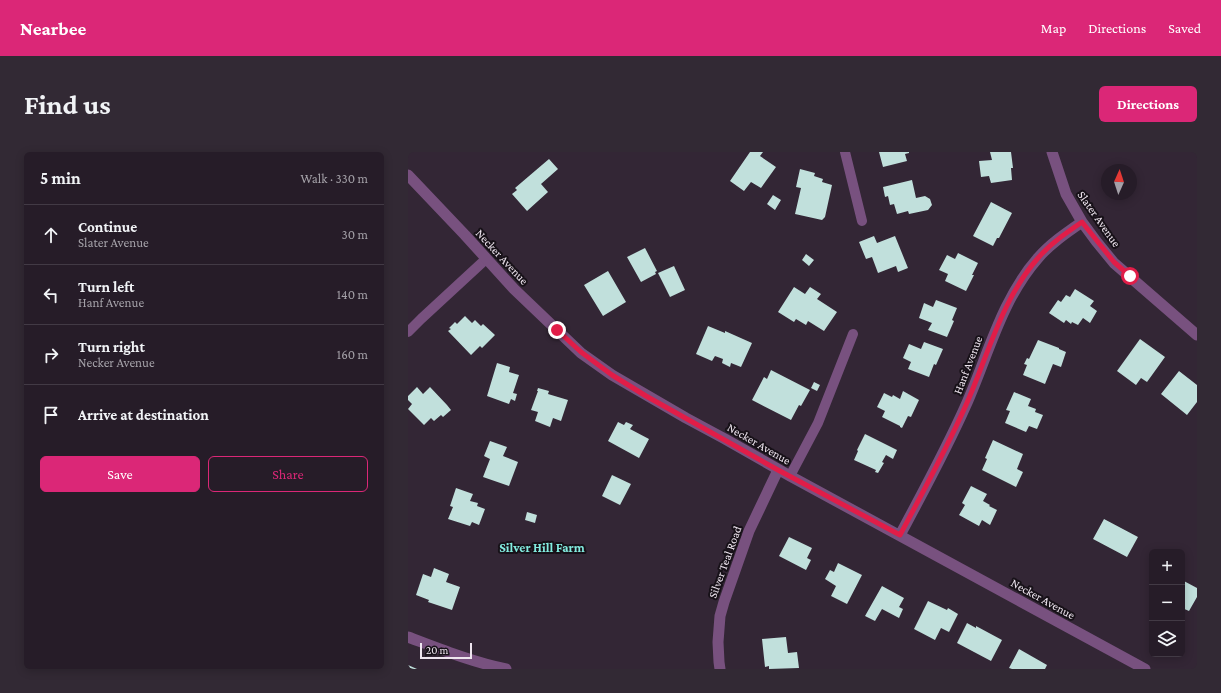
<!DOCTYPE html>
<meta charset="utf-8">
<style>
body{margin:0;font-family:"Crimson Pro",serif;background:#322934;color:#f1f3f6}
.controls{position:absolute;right:12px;bottom:12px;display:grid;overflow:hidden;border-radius:6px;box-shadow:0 2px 10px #0003}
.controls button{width:36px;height:36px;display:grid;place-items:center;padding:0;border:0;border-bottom:1px solid #423a45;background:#261c28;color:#f1f3f6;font:20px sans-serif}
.compass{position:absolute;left:693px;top:12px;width:36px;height:36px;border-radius:50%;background:#261c28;box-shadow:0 2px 10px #0003;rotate:3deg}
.scale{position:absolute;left:12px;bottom:10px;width:52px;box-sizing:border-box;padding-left:4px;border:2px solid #eee5ef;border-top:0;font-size:11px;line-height:14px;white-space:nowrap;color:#eee5ef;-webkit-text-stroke:3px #171118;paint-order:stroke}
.stop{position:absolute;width:12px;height:12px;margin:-9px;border:3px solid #e11d48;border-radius:50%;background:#fff}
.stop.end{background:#e11d48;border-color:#fff;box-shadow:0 1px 4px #0008}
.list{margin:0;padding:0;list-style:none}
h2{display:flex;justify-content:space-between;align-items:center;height:52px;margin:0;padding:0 16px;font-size:17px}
h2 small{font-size:13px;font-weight:400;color:#a4a1a8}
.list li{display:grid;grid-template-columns:26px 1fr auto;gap:12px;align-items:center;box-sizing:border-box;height:60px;padding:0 16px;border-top:1px solid #423a45}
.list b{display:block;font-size:15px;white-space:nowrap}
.list p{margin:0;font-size:13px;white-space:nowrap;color:#a4a1a8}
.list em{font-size:13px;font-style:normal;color:#a4a1a8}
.actions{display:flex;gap:8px;padding:12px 16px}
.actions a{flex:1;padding:9px 0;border:1px solid #db2777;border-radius:6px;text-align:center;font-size:14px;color:#db2777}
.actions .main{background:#db2777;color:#fff}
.icon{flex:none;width:22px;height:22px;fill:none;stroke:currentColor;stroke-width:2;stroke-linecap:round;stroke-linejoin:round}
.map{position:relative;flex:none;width:789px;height:517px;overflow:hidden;border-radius:6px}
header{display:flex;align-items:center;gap:24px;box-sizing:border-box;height:56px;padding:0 20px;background:#db2777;color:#fff}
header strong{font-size:19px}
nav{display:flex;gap:22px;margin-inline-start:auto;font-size:14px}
.intro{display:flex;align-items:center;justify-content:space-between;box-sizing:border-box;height:96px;padding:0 24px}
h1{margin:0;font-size:28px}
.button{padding:10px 18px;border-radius:6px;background:#db2777;color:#fff;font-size:14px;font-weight:700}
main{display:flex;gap:24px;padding:0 24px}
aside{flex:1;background:#261c28;border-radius:6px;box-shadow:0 2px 10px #0003}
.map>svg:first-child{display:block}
</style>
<header>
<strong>Nearbee</strong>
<nav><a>Map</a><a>Directions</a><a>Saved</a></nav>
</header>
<div class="intro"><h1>Find us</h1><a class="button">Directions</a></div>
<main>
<aside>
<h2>5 min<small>Walk · 330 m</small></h2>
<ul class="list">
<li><svg class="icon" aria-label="ahead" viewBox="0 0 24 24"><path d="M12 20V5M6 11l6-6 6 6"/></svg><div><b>Continue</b><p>Slater Avenue</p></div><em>30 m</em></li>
<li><svg class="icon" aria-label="left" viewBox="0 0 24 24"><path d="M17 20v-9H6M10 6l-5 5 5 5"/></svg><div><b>Turn left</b><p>Hanf Avenue</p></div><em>140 m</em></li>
<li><svg class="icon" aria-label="right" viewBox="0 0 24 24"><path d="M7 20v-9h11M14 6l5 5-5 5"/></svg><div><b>Turn right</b><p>Necker Avenue</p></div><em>160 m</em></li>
<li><svg class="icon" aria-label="arrive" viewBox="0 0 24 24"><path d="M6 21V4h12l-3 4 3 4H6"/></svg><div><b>Arrive at destination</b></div></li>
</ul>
<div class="actions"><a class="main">Save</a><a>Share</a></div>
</aside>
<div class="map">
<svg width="789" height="517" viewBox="0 0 789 517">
<rect width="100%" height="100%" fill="#332635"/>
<path fill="#c1e0dc" d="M342,0h13l-3,4 16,11 -15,21 -10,-6 -7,9 -14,-10z
M471,0h30v1l-4,1 2,7 -24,6z
M582,0h21l2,16h-2l1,12 -21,3 -2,-7 -8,1 -2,-16 13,-1z
M141,7l9,10 -17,15 7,8 -21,19 -15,-17 5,-4 -2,-2z
M392,17l15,4 -1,3 9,3 -1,3 10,3 -7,32 -3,3 -27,-6 6,-26 -5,-1z
M504,28l4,18 9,-2 5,3 2,6 -4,5 -19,4 -1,-3 -11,3 -3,-10 -4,1 -2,-9 -3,1 -2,-10z
M365,43l8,5 -6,10 -8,-6z
M583,50l21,11 -13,25h-2l-4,8 -20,-10z
M466,84l3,7 18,-7 13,32 -10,4 -2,-6 -18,7 -6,-16 -6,2 -7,-17z
M237,96l12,23 -2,1 1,2 -15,8 -14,-25z
M550,101l20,10 -6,12h2l-8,16 -21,-10 3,-7 -9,-4 8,-15 8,4z
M398,102l8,6 -5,6 -7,-6z
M266,114l11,24 -15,7 -12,-24z
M200,119l18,31 -23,14 -19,-31z
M386,135l11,7 5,-7 11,7 -4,5 20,13 -13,19 -16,-10 -2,4 -10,-6 -2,3 -16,-10z
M667,137l19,12 -4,5 7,5 -7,12 -7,-5 -5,7 -6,-3 -1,2 -5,-4 -2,3 -15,-10 9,-13 3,2 5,-7 4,2z
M528,148l21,8 -5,12 2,1 -7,16 -19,-7 4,-7 -13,-5 5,-15 9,4z
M57,164l7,7 3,-3 6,6 2,-2 12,11 -13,13 -2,-2 -9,9 -23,-24 3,-2 -2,-1 6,-6 2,2z
M300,174l17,7v-2l27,12 -11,24 -10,-4 -1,4 -8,-4 1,-4 -8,-3 -3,5 -16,-7z
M732,187l25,18 -18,25 -6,-4 -5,7 -19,-14z
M630,188l21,8v1l7,3 -5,15 -8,-3 -8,20 -22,-9 4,-10 -3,-1 3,-6 2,1z
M516,190l19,7 -7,16 -2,-1 -5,13 -21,-8 3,-7 -8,-4 6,-14 12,5z
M89,211l13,4 -1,5 10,3 -6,18 4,1 -2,7 -4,-2 -2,5 -22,-8z
M363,218l39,20 -9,16 -2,-1 -8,15 -39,-20 12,-23 3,2z
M771,219l18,14v17l-10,13 -26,-21z
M406,230l6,3 -3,6 -6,-3z
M9,235l6,7 7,-7 17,18 4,5 -8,7 -2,-2 -7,6 -3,-3 -7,7 -16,-16 4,-5 -4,-4v-4z
M130,236l11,3 -1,3 20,6 -7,21 -8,-3 -3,9 -15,-6 3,-9 -7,-2 7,-19h-1z
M495,239l16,9 -8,17 -3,-1 -6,12 -2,-1v-1l-18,-9 3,-6 -8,-4 7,-14 8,4 1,-2 7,4z
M606,240l17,7 -3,7 8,3 -1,3 8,3 -6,14 -8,-3 -3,6 -21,-9 5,-12 -4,-1z
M210,270l6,3 2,-3 7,3 -3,4 19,10 -10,19 -31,-17z
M457,282l32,16 -4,9 -7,-4 -4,7 2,1 -6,10 -3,-1 1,-2 -22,-10 4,-9 -1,-1z
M585,288l30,14 -6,15 6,3 -7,15 -34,-17 5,-11 -2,-1z
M82,289l17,6 -4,9 15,6 -9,24 -26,-9 7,-18 -6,-3z
M204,323l19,9 -11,21 -18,-9z
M563,334l16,8 -4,7 7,4 -1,1 8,4 -7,15 -8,-5 -3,6 -20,-11 6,-10 -3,-2z
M48,336l17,6 -3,7 8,2 -1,3 8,3 -6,16 -7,-3 -2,4 -22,-7 5,-12 -3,-1z
M119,360l10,3 -2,8 -10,-3z
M696,367l34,18 -11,20 -34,-18z
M381,385l23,11 -5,10 4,2 -5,10 -27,-14z
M430,411l24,12 -15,29 -16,-8 5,-10 -11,-7 5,-9 4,2z
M26,416l15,6 -3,8 14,5 -8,23 -24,-8 1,-2 -13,-5 7,-21 8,3z
M774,428l15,8v9l-8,14 -7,-3z
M474,434l22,12 -5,9 4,2 -4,9 -17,-9 -7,12 -10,-5z
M520,449l19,9 1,-2 10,6 -9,18 -8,-4 -6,12 -21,-11z
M559,471l9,5v-2l26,14 -11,21 -34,-18z
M378,485l2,16 9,-1 2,16 -30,1v-3l-4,1 -3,-28z
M611,497l28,16 -2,4h-33l-3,-1z
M0,513l9,4h-9z"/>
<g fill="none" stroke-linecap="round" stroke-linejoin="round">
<path stroke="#78517f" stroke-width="10" d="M437,0l17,69
M0,180l13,-13 65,-60
M382,324l28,-53 35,-89"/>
<path stroke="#78517f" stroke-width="11" d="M644,0l14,42 16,28 14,19 18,22 83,72
M0,23l57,60 49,54 67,64 31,22 74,43 39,21 65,37 355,193
M492,383c23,-43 46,-85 66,-130 22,-49 35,-105 72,-147 12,-14 28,-25 44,-36
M0,485c32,12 64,25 98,32
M312,517l-1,-7 -1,-20 2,-26 4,-14 25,-71 29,-61"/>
</g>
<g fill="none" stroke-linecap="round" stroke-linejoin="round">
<path stroke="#e11d48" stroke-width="5" d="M149,178l24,22 31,23 34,21 132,74 122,65c23,-43 46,-85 66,-130 22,-49 35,-105 72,-147 12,-14 28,-25 44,-36l32,40 16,14"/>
</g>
<g text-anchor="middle" stroke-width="4" stroke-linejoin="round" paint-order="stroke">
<g font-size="12" fill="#eee5ef" stroke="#171118">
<text transform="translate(691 67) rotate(55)" y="4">Slater Avenue</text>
<text transform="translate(94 105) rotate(47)" y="4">Necker Avenue</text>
<text transform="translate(560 213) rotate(-69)" y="4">Hanf Avenue</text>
<text transform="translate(351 292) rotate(30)" y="4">Necker Avenue</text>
<text transform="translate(317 410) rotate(-70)" y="4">Silver Teal Road</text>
<text transform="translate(635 447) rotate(29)" y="4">Necker Avenue</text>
</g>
<g font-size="13" font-weight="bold" fill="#83ece0" stroke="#171118">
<text x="134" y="400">Silver Hill Farm</text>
</g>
</g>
</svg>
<div class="controls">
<button>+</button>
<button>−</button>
<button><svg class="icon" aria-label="layers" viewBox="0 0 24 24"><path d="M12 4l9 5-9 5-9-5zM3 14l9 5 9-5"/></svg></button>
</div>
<svg class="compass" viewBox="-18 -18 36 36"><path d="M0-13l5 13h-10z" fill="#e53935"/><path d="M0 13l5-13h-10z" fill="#a4a1a8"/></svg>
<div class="scale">20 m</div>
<div class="stop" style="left:722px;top:124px"></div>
<div class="stop end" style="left:149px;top:178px"></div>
</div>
</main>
